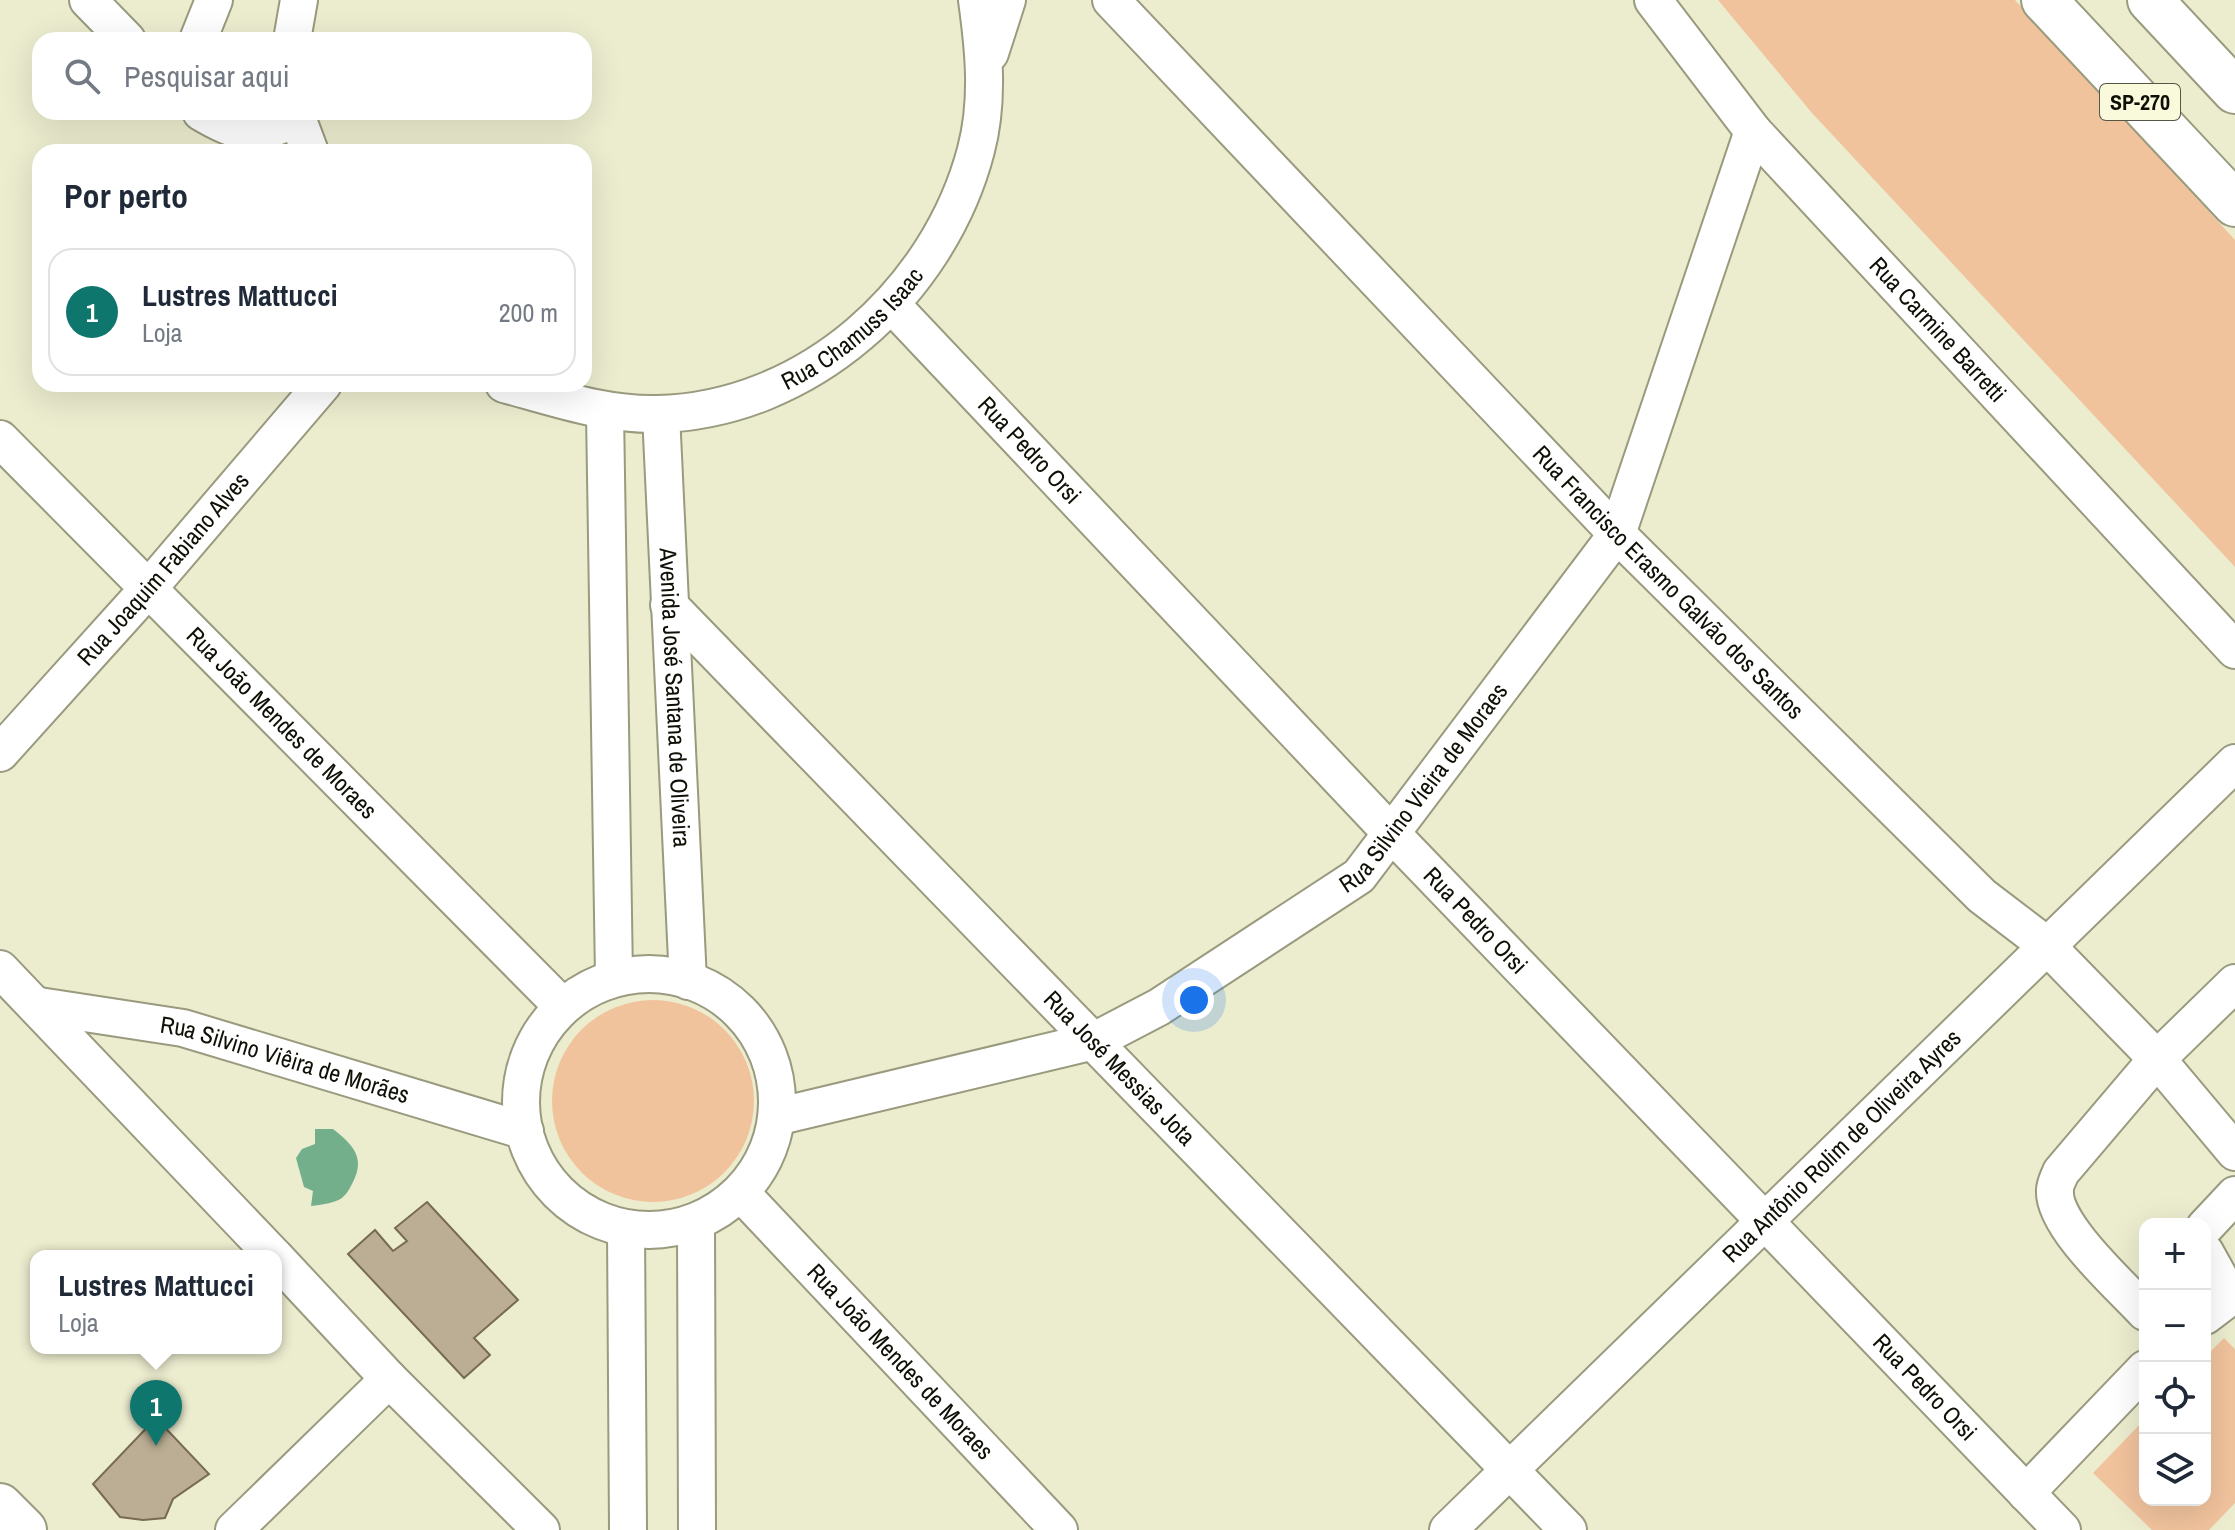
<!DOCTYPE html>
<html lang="pt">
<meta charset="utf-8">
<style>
body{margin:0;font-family:"Archivo Narrow",sans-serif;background:#f6f6f7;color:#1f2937}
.controls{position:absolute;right:24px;bottom:24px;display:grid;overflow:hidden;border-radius:16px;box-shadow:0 8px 32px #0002}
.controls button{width:72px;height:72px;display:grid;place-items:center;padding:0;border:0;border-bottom:2px solid #e0e1e3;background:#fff;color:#1f2937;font:40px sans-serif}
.you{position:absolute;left:1194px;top:1000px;width:28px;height:28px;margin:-20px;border:6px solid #fff;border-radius:50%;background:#1a73e8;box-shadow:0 0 0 12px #1a73e833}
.badge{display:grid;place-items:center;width:52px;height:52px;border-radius:50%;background:#0f766e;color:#fff;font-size:26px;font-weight:700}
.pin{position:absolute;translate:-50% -66px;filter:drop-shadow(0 2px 4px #0008)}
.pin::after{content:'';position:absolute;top:42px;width:28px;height:24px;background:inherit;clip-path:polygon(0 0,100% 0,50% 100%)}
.popup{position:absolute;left:30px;top:1250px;width:252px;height:104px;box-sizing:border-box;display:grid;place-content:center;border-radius:16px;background:#fff;filter:drop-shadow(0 2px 6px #0005);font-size:26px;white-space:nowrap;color:#747a83}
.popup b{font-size:30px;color:#1f2937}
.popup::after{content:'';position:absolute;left:50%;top:100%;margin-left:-16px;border:16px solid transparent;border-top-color:#fff}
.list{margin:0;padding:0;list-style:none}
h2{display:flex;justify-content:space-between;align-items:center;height:104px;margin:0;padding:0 32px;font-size:34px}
h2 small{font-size:26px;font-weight:400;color:#747a83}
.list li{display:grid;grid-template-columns:52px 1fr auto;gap:24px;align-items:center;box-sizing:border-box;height:128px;margin:0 16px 16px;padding:0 16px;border:2px solid #e0e1e3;border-radius:24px}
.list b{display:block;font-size:30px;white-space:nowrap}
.list p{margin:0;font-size:26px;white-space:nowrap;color:#747a83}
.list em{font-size:26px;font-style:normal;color:#747a83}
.icon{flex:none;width:44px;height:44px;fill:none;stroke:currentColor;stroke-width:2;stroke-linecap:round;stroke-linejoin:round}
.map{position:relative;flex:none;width:2235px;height:1530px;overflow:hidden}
.search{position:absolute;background:#fff;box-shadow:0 8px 32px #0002;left:32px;top:32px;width:560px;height:88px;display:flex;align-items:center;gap:20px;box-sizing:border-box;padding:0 28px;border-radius:24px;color:#747a83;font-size:30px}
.panel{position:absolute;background:#fff;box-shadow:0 8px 32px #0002;left:32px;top:144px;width:560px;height:248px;border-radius:24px}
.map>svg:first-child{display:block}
</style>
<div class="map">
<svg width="2235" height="1530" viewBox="0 0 2235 1530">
<rect width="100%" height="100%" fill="#ecedcf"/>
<path fill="#f1c39d" d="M1718,0h297l220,240v327l-423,-454z
M552 1101a101 101 0 1 1 202 0a101 101 0 1 1-202 0Z
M2224,1338l11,11v154l-26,27h-57l-59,-57 52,-54v81h60v-143z"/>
<path fill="#73af8a" d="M315,1129h18c19,15 33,28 20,53 -4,8 -8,16 -17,19 -8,3 -17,4 -25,5l2,-15 -9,-4 -8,-29 6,-9 13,-5z"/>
<path fill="#bbae94" stroke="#776b53" stroke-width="2" d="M427,1202l91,98 -44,38 16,17 -26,23 -116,-124 27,-24 18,21 14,-10 -12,-13z
M156,1418l53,56 -36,25 -8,19 -22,2 -23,-3 -27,-33z"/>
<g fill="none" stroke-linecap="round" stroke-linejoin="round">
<g stroke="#999a7e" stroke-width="40">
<g id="minor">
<path d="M88,0l39,40"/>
<path id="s1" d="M1111,0l506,534 365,362 63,48 112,115 78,93"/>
<path id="s2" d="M1653,0l100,131 482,519"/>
<path d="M198,40l16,-40"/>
<path d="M292,40l7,-40"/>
<path d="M990,53l17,-53"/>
<path d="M201,112c30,18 55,29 87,9l4,-9"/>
<path d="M295,112l15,40"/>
<path id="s3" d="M892,305l500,529 670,696"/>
<path id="s4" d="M504,384c52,14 99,31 153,30 150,-3 282,-122 319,-264 13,-49 8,-100 1,-150"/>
<path d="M605,412l9,565"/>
<path id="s5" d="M661,414l27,567"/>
<path id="s6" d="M0,439l562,567"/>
<path id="s7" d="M669,605l899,925"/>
<path id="s8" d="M0,753l147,-163 176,-206"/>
<path d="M0,969l274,287"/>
<circle cx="649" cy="1102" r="128"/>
<path id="s9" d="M39,1006l144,22 342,103"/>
<path id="s10" d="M780,1116l314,-75 65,-34 200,-131 258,-342 136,-403"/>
<path id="s11" d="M741,1193l318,337"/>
<path d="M696,1222l1,308"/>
<path d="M2205,1227l30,-32"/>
<path d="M626,1229l2,301"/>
<path d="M2205,1252l25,45 -25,19"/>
<path d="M276,1258l113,121 152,151"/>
<path d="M2145,1312c-23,-25 -93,-87 -90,-122 0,-6 4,-13 6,-18l96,-113 78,-76"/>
<path d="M2026,1493l119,-124"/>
<path d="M234,1530l155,-151"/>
<path id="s12" d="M1448,1530l787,-767"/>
</g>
</g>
<g stroke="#999a7e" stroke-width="48">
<path id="secondary" d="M0,1506l24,24"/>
</g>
<g stroke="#999a7e" stroke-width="48">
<path id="motorway" d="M2044,0l191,204
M2150,0l85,91"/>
</g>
<use href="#minor" stroke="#fff" stroke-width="36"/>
<use href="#secondary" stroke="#fff" stroke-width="44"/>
<use href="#motorway" stroke="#fff" stroke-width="44"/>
</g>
<g text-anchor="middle" stroke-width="8" stroke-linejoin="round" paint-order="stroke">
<rect fill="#f9fadc" stroke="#555646" stroke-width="2" x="2100" y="84" width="80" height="36" rx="6"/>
<g font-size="22" font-weight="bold" fill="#0f0f06">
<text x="2140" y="110">SP-270</text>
</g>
<g font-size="24" fill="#0f0f06" stroke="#f9fadc">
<text dy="8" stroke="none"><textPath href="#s4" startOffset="376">Rua Chamuss Isaac</textPath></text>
<text dy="8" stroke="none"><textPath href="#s2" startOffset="436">Rua Carmine Barretti</textPath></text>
<text dy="8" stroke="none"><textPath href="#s3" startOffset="200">Rua Pedro Orsi</textPath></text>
<text dy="8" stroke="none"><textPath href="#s8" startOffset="246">Rua Joaquim Fabiano Alves</textPath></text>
<text dy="8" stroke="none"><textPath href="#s1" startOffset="806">Rua Francisco Erasmo Galvão dos Santos</textPath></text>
<text dy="8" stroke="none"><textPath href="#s5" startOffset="284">Avenida José Santana de Oliveira</textPath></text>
<text dy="8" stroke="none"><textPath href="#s6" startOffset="400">Rua João Mendes de Moraes</textPath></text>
<text dy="8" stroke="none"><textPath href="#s10" startOffset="744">Rua Silvino Vieira de Moraes</textPath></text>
<text dy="8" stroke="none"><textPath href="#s3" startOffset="848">Rua Pedro Orsi</textPath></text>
<text dy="8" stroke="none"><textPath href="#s9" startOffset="252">Rua Silvino Viêira de Morães</textPath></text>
<text dy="8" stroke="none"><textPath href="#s7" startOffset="646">Rua José Messias Jota</textPath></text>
<text dy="8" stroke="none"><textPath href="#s12" startOffset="550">Rua Antônio Rolim de Oliveira Ayres</textPath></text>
<text dy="8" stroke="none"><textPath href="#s11" startOffset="232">Rua João Mendes de Moraes</textPath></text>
<text dy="8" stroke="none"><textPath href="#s3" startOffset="1496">Rua Pedro Orsi</textPath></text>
</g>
</g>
</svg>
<div class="controls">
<button>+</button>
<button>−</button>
<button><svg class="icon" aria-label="locate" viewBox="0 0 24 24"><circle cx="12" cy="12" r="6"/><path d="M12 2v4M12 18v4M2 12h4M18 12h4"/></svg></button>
<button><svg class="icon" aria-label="layers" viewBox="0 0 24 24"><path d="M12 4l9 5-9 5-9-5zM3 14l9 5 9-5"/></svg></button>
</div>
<div class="you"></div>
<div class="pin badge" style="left:156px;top:1446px">1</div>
<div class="popup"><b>Lustres Mattucci</b>Loja</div>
<div class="search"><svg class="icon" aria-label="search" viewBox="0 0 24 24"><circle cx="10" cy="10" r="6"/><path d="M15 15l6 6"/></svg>Pesquisar aqui</div>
<section class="panel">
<h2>Por perto<small></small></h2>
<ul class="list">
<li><span class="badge">1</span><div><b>Lustres Mattucci</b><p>Loja</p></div><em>200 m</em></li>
</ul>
</section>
</div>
